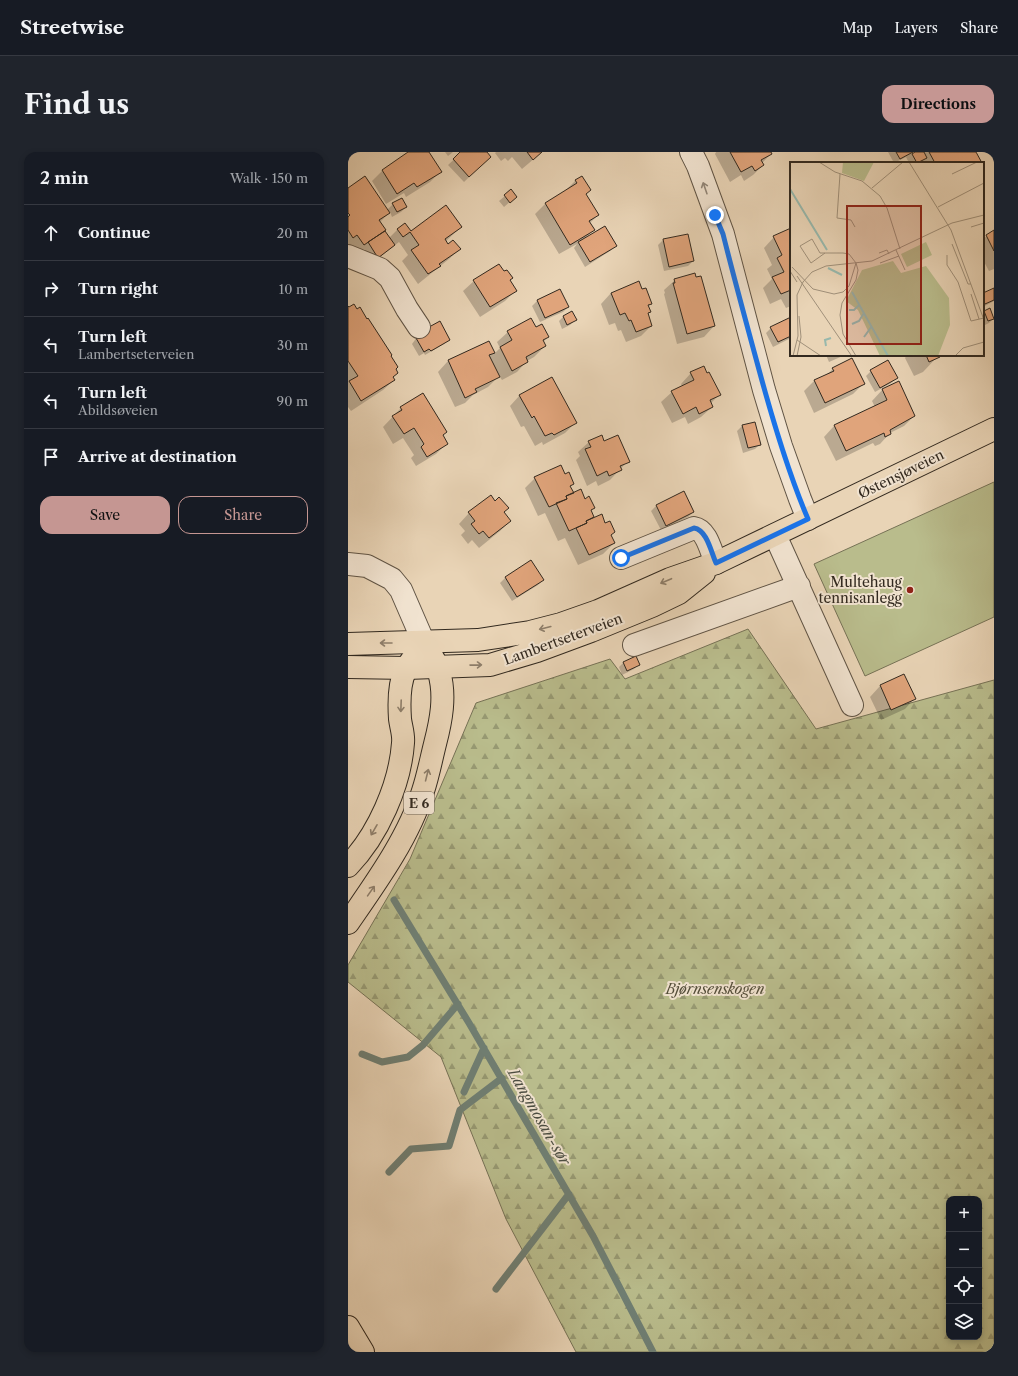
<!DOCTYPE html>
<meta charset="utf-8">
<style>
body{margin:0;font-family:"Libre Caslon Text",serif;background:#20242c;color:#f1f3f6}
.controls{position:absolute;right:12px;bottom:12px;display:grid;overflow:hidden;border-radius:8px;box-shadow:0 2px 6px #0003}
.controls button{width:36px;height:36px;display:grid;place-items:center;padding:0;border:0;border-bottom:1px solid #363941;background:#171b24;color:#f1f3f6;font:20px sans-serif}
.stop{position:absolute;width:12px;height:12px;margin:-9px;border:3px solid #1a73e8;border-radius:50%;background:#fff}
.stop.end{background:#1a73e8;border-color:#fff;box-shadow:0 1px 4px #0008}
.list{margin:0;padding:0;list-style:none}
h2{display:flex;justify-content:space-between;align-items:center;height:52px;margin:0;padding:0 16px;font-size:17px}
h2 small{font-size:13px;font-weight:400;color:#9ea1a6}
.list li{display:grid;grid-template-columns:26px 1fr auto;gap:12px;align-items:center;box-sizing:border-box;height:56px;padding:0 16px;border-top:1px solid #363941}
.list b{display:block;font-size:15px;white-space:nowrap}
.list p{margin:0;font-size:13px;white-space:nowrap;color:#9ea1a6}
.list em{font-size:13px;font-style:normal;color:#9ea1a6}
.actions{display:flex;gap:8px;padding:12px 16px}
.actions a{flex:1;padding:9px 0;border:1px solid #c59692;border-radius:12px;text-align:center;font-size:14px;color:#c59692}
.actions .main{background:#c59692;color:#111}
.icon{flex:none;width:22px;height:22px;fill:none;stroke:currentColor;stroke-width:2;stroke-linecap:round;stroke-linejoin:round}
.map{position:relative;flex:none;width:646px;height:1200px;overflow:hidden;border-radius:12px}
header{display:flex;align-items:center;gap:24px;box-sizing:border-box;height:56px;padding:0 20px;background:#171b24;border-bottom:1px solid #363941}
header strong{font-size:19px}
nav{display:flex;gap:22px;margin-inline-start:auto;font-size:14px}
.intro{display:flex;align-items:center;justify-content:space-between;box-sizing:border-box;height:96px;padding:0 24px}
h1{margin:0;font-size:28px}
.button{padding:10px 18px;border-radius:12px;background:#c59692;color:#111;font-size:14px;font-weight:700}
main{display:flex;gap:24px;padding:0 24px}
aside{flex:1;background:#171b24;border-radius:12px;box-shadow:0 2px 6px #0003}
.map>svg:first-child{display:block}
</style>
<header>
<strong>Streetwise</strong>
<nav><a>Map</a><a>Layers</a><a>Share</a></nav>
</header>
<div class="intro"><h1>Find us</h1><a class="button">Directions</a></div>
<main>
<aside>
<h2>2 min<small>Walk · 150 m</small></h2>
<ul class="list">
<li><svg class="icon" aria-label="ahead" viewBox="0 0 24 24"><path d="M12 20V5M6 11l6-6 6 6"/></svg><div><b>Continue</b></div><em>20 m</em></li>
<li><svg class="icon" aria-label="right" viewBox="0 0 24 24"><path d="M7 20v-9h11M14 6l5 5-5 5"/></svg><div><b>Turn right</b></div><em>10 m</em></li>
<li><svg class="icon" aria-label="left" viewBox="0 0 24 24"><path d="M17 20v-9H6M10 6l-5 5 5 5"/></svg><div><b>Turn left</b><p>Lambertseterveien</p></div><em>30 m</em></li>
<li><svg class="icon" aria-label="left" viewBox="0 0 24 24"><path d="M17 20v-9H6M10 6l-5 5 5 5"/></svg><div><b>Turn left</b><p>Abildsøveien</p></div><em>90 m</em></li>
<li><svg class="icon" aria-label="arrive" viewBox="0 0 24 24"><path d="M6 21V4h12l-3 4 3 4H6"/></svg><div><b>Arrive at destination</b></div></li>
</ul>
<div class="actions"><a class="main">Save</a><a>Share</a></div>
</aside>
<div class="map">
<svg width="646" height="1200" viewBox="0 0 646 1200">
<defs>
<pattern id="forest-firs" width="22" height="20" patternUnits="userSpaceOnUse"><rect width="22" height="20" fill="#b9bc8c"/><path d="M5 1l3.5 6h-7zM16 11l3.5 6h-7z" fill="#979972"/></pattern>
</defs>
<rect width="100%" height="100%" fill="#e9d4b6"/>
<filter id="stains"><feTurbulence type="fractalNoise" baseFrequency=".005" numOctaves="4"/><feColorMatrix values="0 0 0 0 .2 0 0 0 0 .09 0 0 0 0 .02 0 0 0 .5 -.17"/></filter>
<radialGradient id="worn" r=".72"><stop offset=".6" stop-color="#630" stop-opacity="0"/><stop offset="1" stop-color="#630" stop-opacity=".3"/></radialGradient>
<path fill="url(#forest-firs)" stroke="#767256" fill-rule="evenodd" d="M400,477l68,100 178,-49v672h-418l-70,-133 -65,-162 -93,-75v-17l62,-106 66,-156 134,-44 15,20zM601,1047h30v138h-30z"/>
<path fill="#b9bc8c" stroke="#767256" d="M646,330v135l-129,59 -51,-112z"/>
<path fill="#0003" d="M62,0h18l12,20 -10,10 -24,15 -2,-4 -18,11 -14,-23 10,-10z
M97,0h8l-5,4z
M114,0h23l5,5 -26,25 -16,-17z
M148,0h46l-20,17 -10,-12 -4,4 -3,-3 -4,3 -6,-8z
M368,0h54l1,2 -9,9 1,2 -10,10 -9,6 -3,-6 -11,7 -15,-28z
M540,0h87l6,11h-72l-3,-6 -12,6z
M234,25l3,18 13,20 -8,8 4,7 -9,8 30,8 -5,5 -25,16 -11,-19 3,-4 -18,10 -24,-40 11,-11 19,-12 10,-10z
M0,37l39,21 6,-6 13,3 -5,5 -9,5 -2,-5 -10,10 9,16 9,-9 7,-5 5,8 51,-5 -16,15 2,3 13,4 -11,10 -31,25 -16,-23 6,-6 -9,-13 -26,20 -9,-13 -16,10z
M163,39v10l-7,6 -5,-6z
M443,77v77l-5,2 -5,-9 -11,5 -7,-16 9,-9 -5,-10 5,-4 -8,-17 10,-11z
M646,79v38l-5,2 -6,-11v-21z
M315,88l30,21 -5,5 -24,5 -6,-26z
M327,128l39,46 -10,11 -27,7 -13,-50 1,-1 -1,-3z
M126,129l41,10 -10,10 -25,16 -17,-26z
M293,138l10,14 -3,3 2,5 -3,3 4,11 -10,10 -15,6 -5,-12 -3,1 -3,-8 -6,2 -8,-21 10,-11z
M646,140v9l-11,6v-13z
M189,149l31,6 -5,5 -23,10 -8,-16z
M0,156l49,65 -5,5 2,2 -11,10 -32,21 -3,-4z
M642,158l4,8 -5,5 -6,3v-13z
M216,164l11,4 -5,5 -8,4 -3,-8z
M443,167v19l-18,9 -7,-14 5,-5z
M187,177l13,8 -5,5 2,4 -11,11 -7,4 -10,11 -15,8 -3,-4 -11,11 -15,8 -8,8 -10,4 -17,-35 10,-11 41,-19 5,12 6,-6 -3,-6 11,-10z
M72,181l29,6 -5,5 -19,11 -1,-2 -5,3 -7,-12z
M478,203h19l-16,7z
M559,203h31v1l-15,16 -9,4 -9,-18z
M485,217l31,14 -11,11 -39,19 -10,-22 10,-10 12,-6z
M523,219l25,7 -5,5 -16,9 -9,-16z
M343,221l29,21 -10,10 2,3 -11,10 -13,7 -3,-7 -13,6 -11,-21 11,-10 10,-6 -1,-2z
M535,237l31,27 -10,10 -14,7 -10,11 -5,2 -2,-3 -37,18 -12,-24 10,-11 41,-19 -3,-6z
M172,243l55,28 -10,10 -22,12 -1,-3 -7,4 -11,-20 -3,1 -11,-21z
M53,256l41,28 5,7 -11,11 -20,12 -5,-8 3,-3 -11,-17 -10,6 -10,-17z
M406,271l6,21 -5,5 -12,4 -6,-22 5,-5z
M241,290h15l24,19 -18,19 -12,6 -2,-5 -9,5 -11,-26 4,-4 -2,-4z
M217,323l8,9 -3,3 3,7 21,14 -4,3 4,7 11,6 9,8 -4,4 4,7 -11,11 -25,11 -13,-27 -7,3 -13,-28 -7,3 -13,-28 10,-10z
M335,341l10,19 -5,5 -27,13 -10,-19 5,-5z
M155,360l7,9 -10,10 -21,17 -7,-8 -4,4 -7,-9 4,-4 -6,-7 10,-11z
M183,409l12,19 -5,5 -26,16 -12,-18 5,-5z
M276,510l15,2 -5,5 -12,6 -3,-8z
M556,523l11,23 -10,11 -24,11 -11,-23 10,-11z"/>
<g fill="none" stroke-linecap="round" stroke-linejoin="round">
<path stroke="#6f7f74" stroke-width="7" d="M46,748l75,123 124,213 60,116
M14,902l20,8 26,-5 15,-12 35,-41
M116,940l20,-44
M41,1020l22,-23 38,-3 11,-36 42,-32
M148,1137l73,-95"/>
</g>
<path fill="#e0a47b" stroke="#32291f" d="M60,0h21l13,20 -25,15 -3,-4 -17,11 -15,-24z
M112,0h27l4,5 -22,20 -16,-18z
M179,0h15l-9,8z
M382,0h41l1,2 -11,6 3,5 -9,6 -3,-5 -11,6z
M548,0h17l-13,7z
M567,0h9l3,6 -10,5 -5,-9z
M581,0h47l6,11h-47z
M17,24l25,37 -11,7 7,10 -22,15 -7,-10 -4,3 -5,-8v-13l2,-2 -2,-2v-25z
M234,24l9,14 -5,4 13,21 -10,6 6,9 -25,15 -25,-42 32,-20 -2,-3z
M163,37l6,8 -7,6 -6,-8z
M54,46l5,9 -10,5 -5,-9z
M98,53l16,22 -17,12 3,5 5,-4 8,9 -22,15 2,2 -13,8 -17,-24 8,-5 -9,-13 -7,5 -6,-8 8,-6 6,8z
M257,74l12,20 -27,16 -12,-20z
M443,76v62l-10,4 -9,-17 12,-5 -7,-14 5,-3 -9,-19z
M646,78v21l-8,-16z
M37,79l10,14 -17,13 -10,-16z
M340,82l6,27 -25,6 -6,-28z
M151,112l5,7 3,-1 6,8 -3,2 7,11 -27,16 -17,-27z
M347,121l1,4 5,-1 14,50 -28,8 -14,-51h2l-1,-4z
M291,129l3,8 4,-1 6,16 -4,1 3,7 -3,1 4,13 -16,6 -5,-12 -2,1 -4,-8 -5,2 -9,-22z
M646,136v12l-9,4 -2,-5v-6z
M212,137l9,18 -24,11 -8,-18z
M6,152l3,5 3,-2 7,12 1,-1 24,37 -1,1 7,11 -2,2 2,4 -5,4 2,3 -34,21 -12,-20 9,-5 -10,-15v-55l1,1z
M642,156l4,11 -6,2 -4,-10z
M224,159l5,9 -10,5 -4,-9z
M443,165v19l-13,6 -8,-15z
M183,166l5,9 6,-3 7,13 -6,3 3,6 -20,11 2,5 -16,9 -12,-24 12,-7 -5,-9z
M92,169l10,19 -19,11 -2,-2 -5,3 -8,-14 5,-3 -1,-3z
M141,189l6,12 -6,2 11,22 -25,12 2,3 -12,6 -17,-38z
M578,203h13l1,2 -11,5z
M504,206l13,26 -40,19 -11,-23 20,-9 -2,-3z
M540,208l10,18 -18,10 -10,-18z
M356,214l3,7 2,-1 12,23 -11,5 3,7 -14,7 -3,-7 -13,7 -12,-23 23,-11 -4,-8z
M204,225l25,46 -23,12 -2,-2 -7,3 -11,-20 -2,2 -13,-23z
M551,229l16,35 -25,14 1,4 -6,3 -1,-4 -38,18 -12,-26 53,-25 -5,-11z
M75,241l24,39 -4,3 5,9 -21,13 -6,-10 3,-3 -10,-16 -10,6 -12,-18 10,-6 -2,-3z
M407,270l6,23 -13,3 -6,-23z
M254,283l2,6 14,-6 12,27 -10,4 2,4 -13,6 -2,-5 -10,5 -12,-27 6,-2 -3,-6z
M213,313l4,9 4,-2 5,12 -4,2 4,7 -8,3 1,3 -18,8 -15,-30z
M233,337l4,10 4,-3 6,12 -4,2 3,7 -8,4 1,2 -18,8 -13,-28 11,-4 -1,-3 2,-1z
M336,339l10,21 -28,14 -10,-21z
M143,343l4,6 4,-4 10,11 -5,4 7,9 -22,17 -6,-7 -4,3 -8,-10 4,-3 -7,-9z
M254,362l3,9 5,-2 5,11 -4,3 4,8 -26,12 -13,-27 11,-5 -1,-2z
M183,408l13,20 -27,17 -12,-20z
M288,504l4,9 -13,6 -4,-9z
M556,522l12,25 -25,11 -11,-25z"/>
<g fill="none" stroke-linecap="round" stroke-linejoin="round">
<g stroke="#605445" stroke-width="24">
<path id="minor" d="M343,0l7,14 25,68 41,156 17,56 19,53 8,20
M0,104l32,13 10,9 17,31 12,18
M427,383l77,170
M273,406l73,-30c13,2 17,24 22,35
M0,412l19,2 25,13 9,11 23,53
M286,493l165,-59"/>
</g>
<g stroke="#32291f" stroke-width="24">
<path id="major" d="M0,492l130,-4 52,-8 31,-8 37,-13 72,-32 46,-16 278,-134
M0,515l59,1 83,-3 47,-14 54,-20 61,-25 27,-13 25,-20"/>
</g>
<g stroke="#32291f" stroke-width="24">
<path id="highway" d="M0,714c30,-31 52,-81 55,-123 1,-8 -2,-16 -3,-24 -1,-15 -1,-35 5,-48 5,-10 13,-19 19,-28 6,9 12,18 15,29 7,24 2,49 -4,72 -4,16 -7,32 -12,47 -14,46 -48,93 -75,132
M0,1175l15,25"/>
</g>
<use href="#minor" stroke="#f1e3d0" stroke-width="22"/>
<use href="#major" stroke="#e9d4b6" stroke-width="22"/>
<use href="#highway" stroke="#e9d4b6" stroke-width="22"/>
</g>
<defs><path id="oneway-shaft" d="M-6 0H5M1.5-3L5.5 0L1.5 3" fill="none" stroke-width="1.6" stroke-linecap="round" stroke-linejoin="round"/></defs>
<use stroke="#928678" href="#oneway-shaft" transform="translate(357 36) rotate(-109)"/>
<g stroke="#8e7e6a">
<use href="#oneway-shaft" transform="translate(318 429) rotate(157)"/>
<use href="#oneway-shaft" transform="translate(197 476) rotate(166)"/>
<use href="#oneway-shaft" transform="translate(38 491) rotate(180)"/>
<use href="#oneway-shaft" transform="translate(128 513) rotate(-1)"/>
<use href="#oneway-shaft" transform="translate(53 554) rotate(92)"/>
<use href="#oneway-shaft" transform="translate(79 623) rotate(-76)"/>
<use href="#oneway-shaft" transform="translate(26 678) rotate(120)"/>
<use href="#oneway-shaft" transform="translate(23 739) rotate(-55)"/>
</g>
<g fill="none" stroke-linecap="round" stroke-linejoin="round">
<path stroke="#1a73e8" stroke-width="5" d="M273,406l73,-30c13,2 17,24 22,35l92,-44c-21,-49 -36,-101 -50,-153 -12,-44 -24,-88 -35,-132l-8,-19"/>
</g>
<circle fill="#8f2418" stroke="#f1e3d0" stroke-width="1.5" cx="562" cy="438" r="4"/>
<g text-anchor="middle" stroke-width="4" stroke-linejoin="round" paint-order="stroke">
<rect fill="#f1e3d0" stroke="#6b6154" stroke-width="1" x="56" y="640" width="30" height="22" rx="3"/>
<g font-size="13" font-weight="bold" fill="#32291f">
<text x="71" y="656">E 6</text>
</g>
<g font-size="14" fill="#32291f" stroke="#f1e3d0">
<text transform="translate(553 322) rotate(-26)" y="5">Østensjøveien</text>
<text transform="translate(215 487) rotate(-20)" y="5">Lambertseterveien</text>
</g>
<g font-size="14" fill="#32291f" stroke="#f1e3d0" text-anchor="end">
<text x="554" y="435">Multehaug<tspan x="554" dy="16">tennisanlegg</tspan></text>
</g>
<g font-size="14" font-style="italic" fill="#544e3a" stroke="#f1e3d0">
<text x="367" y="842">Bjørnsenskogen</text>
</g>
<g font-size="15" font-style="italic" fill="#4b4d42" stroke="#f1e3d0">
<text transform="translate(191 965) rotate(60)" y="5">Langmosan-sør</text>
</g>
</g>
<g transform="translate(442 10)">
<rect width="194" height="194" fill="#e9d4b6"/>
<path d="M53,0h31l-10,19 -22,-8z" fill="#b9bc8c"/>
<path d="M103,99l8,12 25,-7 23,32 1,27 -12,31h-58l-22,-46 -12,-9 16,-31z" fill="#b9bc8c"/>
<path d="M56,0h16l-1,7 -15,-2zM136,80l6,13 -25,12 -6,-13z" fill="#b9bc8c"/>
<path fill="none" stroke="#97b8ac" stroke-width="2" d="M0,27l37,61M38,106l14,7M62,130l36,64M59,148h5l5,-5M62,162l7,-3 5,-8M74,175l8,-11M36,184l-1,-6 6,-2"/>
<path fill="none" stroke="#a0907a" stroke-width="1" d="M29,0l16,10 27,9 18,15 7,12 13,41M119,0l42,68 33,90M50,12l-3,44 14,2 4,7M162,12l25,-12M82,26l31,-26M148,45l46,-24M181,65l13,-4M162,82l16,40h3M106,88l9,20M35,91l-14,10 -11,-17 12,-7 8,14h23l6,1 7,9M89,91l8,-3 2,4M157,93v10l11,17 13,39 13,-3M90,101l19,-7M2,105l21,22 21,5 9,-2 6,-6 7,-23 2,7 -2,10 -14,23 -2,12 3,19 13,22M0,109l7,11M7,114l54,79M181,132l8,25M7,178l24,16M3,194l5,-20 -1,-41 6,-13 9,-10 14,-6 46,-5 80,-38 32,-8M7,194l4,-19 -2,-21M165,194l8,-8 21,-6"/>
<path fill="#8f2418" fill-opacity="0.15" stroke="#8f2418" stroke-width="2" d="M57,44h74v138h-74z"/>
<rect width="194" height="194" fill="none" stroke="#32291f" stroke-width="2"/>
</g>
<rect width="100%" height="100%" filter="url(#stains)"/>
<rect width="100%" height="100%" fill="url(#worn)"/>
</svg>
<div class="controls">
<button>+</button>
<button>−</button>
<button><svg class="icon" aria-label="locate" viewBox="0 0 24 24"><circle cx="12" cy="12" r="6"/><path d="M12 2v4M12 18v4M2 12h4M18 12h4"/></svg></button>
<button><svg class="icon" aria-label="layers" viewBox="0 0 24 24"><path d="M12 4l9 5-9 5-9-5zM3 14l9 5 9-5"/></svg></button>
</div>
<div class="stop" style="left:273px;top:406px"></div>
<div class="stop end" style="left:367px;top:63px"></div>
</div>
</main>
